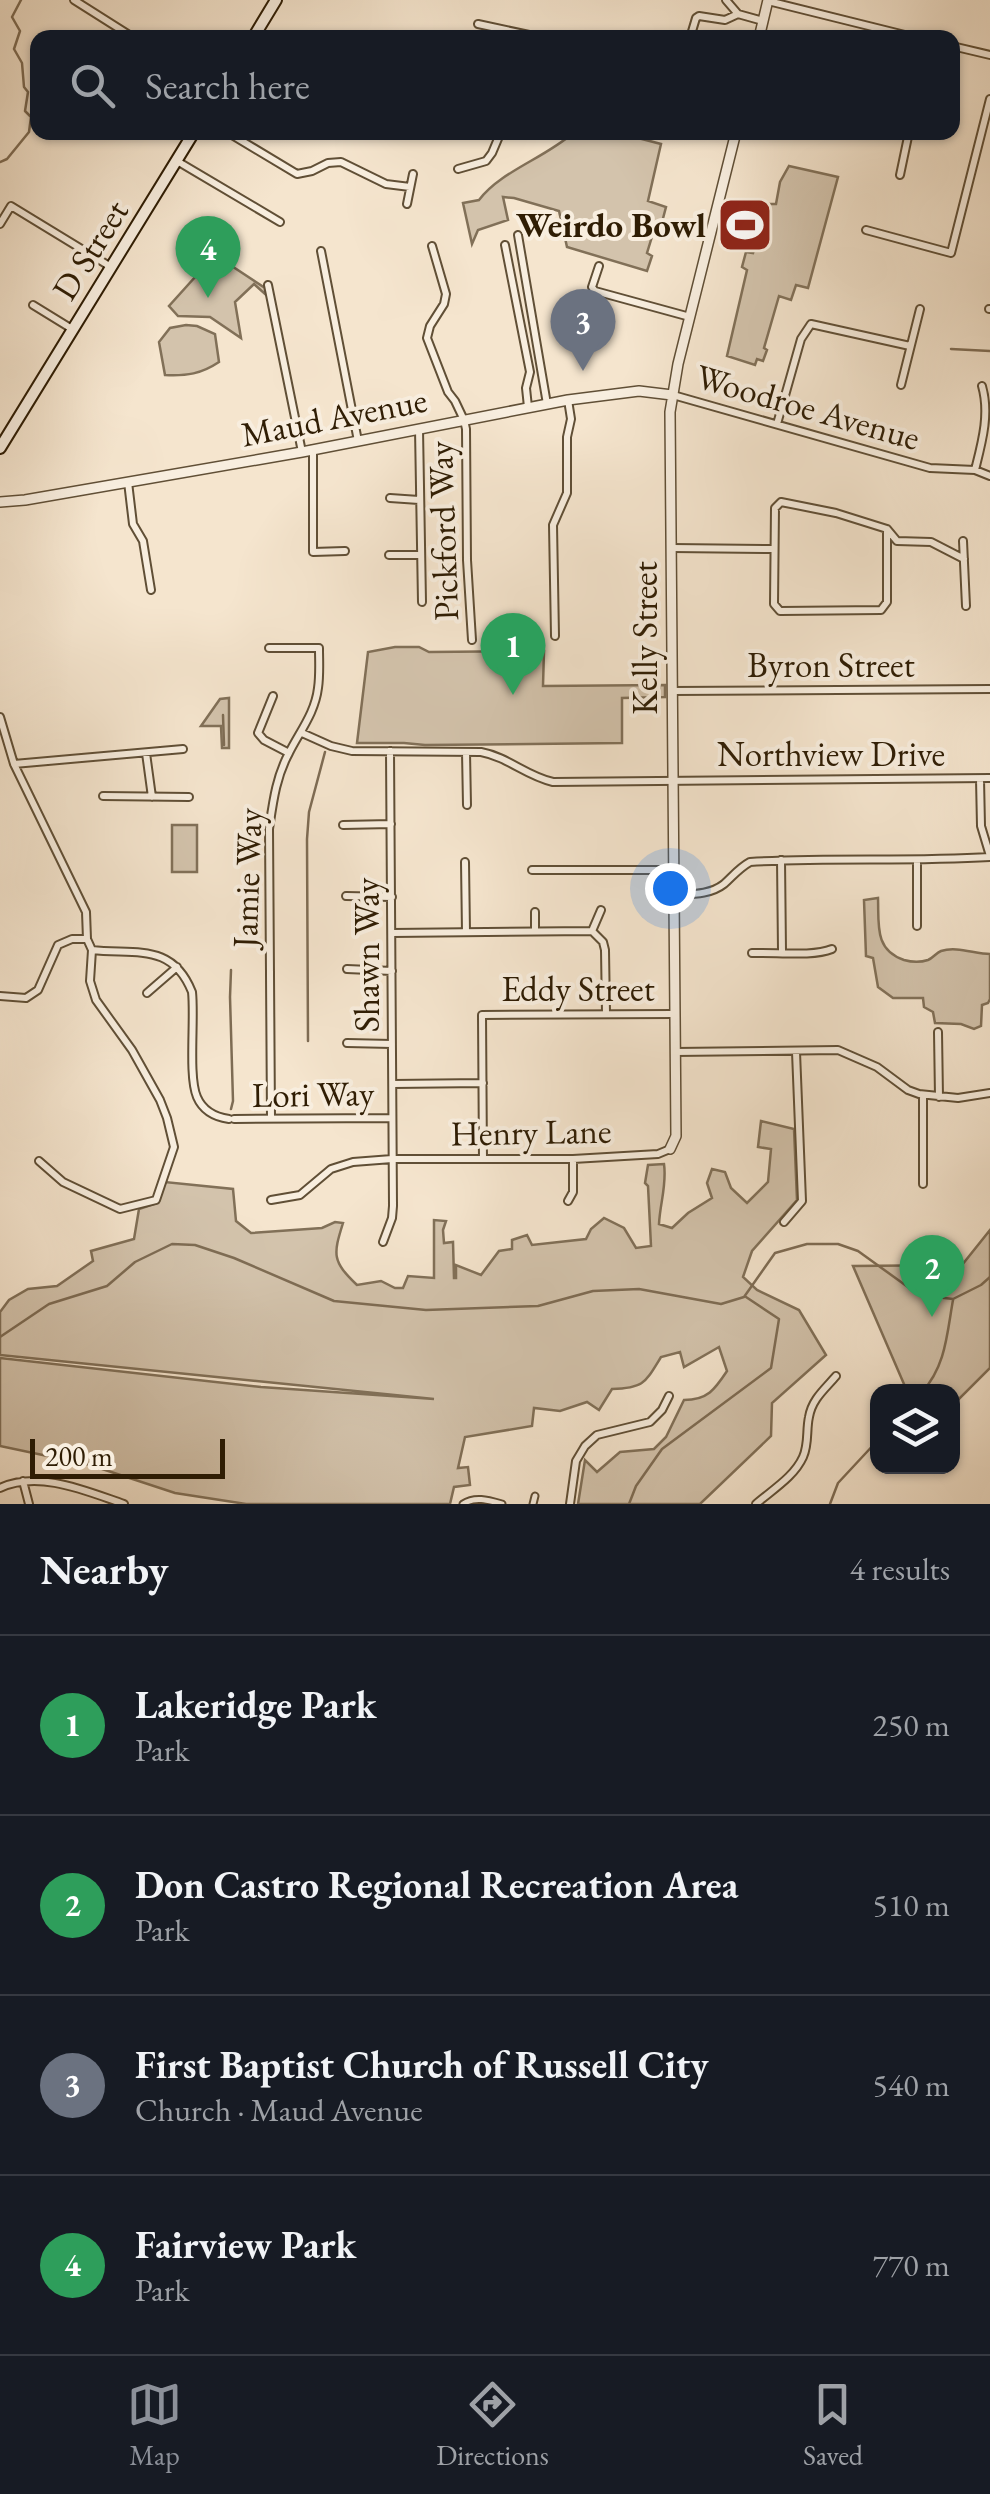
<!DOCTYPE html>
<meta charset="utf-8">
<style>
body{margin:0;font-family:"EB Garamond",serif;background:#20242c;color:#f1f3f6}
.controls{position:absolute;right:30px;bottom:30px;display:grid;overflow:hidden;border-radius:20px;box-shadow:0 2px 8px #0004}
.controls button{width:90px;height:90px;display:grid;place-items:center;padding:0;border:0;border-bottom:2px solid #363941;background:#171b24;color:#f1f3f6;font:50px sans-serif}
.scale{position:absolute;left:30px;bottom:25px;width:195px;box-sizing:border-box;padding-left:10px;border:5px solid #2f1d04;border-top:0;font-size:28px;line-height:35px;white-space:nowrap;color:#2f1d04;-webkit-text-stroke:8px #f8eedf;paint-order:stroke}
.you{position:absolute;left:670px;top:888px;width:35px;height:35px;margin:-25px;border:8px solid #fff;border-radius:50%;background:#1a73e8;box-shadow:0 0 0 15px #1a73e833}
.badge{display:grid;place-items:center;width:65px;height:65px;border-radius:50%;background:#8c9099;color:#fff;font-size:32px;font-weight:700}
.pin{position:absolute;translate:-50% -82px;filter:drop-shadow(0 2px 5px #0008)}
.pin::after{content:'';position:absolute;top:52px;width:35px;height:30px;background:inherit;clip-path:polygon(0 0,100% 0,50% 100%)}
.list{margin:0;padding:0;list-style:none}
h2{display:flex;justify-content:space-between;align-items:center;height:130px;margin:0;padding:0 40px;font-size:42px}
h2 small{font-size:32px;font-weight:400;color:#9ea1a6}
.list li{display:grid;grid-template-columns:65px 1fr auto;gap:30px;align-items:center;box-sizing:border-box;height:180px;padding:0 40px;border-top:2px solid #363941}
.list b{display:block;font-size:38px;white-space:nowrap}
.list p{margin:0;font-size:32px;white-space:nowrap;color:#9ea1a6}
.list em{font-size:32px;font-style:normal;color:#9ea1a6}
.icon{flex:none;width:55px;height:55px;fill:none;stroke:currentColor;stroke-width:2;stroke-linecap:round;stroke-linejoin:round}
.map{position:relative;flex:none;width:990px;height:1504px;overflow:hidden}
.search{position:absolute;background:#171b24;box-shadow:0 2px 8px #0004;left:30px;right:30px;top:30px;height:110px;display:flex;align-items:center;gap:25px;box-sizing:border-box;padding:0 35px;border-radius:20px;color:#9ea1a6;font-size:38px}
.sheet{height:850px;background:#171b24}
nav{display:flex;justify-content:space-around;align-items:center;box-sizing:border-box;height:140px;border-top:2px solid #363941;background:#171b24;font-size:28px;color:#9ea1a6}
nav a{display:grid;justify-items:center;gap:5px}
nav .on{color:#8c9099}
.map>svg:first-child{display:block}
</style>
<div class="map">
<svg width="990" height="1504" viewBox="0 0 990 1504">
<rect width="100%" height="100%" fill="#f5e5ce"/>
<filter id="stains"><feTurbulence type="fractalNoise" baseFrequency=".002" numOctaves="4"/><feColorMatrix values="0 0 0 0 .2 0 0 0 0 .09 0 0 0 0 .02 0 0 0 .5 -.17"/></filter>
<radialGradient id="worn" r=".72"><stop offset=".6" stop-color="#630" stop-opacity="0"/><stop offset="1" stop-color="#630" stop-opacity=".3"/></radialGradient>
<path fill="#d3c3ac" stroke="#817058" stroke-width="2.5" d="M573,133h46l42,11 -13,57 18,6 -5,19 -6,1 -8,26 5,3 -5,15 -80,-24 -8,-36 -45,-13 -11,-1 5,23 -30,10 -6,14 -9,-41 16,-3c22,-29 66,-42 94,-67z
M789,166l49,11 -30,111 -12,-3 -5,15 -12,-4 -15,52 3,2 -4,11 -6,-2 -2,6 -28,-9 20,-86 -5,-3 4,-15 7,1 13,-45 -10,-4h20l4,-22z
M215,255l50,33v6l-11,-10 -19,18 6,36 -31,-21 -32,-1 -9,-10z
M186,325l11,1 18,8 4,28c-18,12 -32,14 -54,13l-6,-33 11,-14z
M395,647h24l10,5 115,-1 -1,35 122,-1v12l-43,1v45l-197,2 -21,-2h-47l11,-91z
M229,698v50h-7l-1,-22h-20l19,-27z
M172,825h25v47h-25z
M878,898c1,26 -4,52 26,62 7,2 15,3 24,0 5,-2 8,-7 13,-9 16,-5 34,3 49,3v45l-2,4 -6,2 -1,21 -7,3 -13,-5 -26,-1 -2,-11 -9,-5 -1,-9h-30l-15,-11 -5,-29 -7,-2 -2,-56z
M761,1121l33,8 3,71 -45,51 -9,26 14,13 42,20 27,45 -54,48 -1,33 -71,68h-122l7,-44 12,12 23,-20 34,-3 12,-12 18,-37c24,0 31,-11 43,-29l-8,-24 -35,20 -4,-15 -19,5c-16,26 -17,31 -49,32l-13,21 -12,-8 -27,9 -26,-3 -2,18 -67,11 -7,31 10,-1 2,18 -16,2 -4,17h-204l-71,-11 -85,-28 -90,-19v-88l261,29 173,12 -434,-44v-43l9,-12 19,-11 29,-3 36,-25 -2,-10 43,-12 5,-30 18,-6 8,-21 68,7 3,32 15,12 71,-5 13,-6 8,1c-10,32 -11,38 14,62l24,-4 14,7h8l5,-12 26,2v-58l12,1 -3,9 1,13 9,-1 1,36h2v-13l25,10 18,-24 13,-2v-9l15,-5 5,10 54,-6 5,-10 13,-11 20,10 12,20 15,-2 -3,-60 -3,-3 3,-18 16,-1c3,21 -4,39 -5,60l13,4 16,-15 24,-15 -5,-15 5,-14 13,3 6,16 16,15 21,-21 3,-33 -13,-2z
M990,1230v138l-37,37 -1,-13 -45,-1 -54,-125 109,-1z"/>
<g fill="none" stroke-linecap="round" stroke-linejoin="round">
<path stroke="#7e6c54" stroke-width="2.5" d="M0,162l7,-3 22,-27 2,-15 -6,-6 3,-19 -4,-5 -2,-24 -8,-14 6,-18 -8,-14 9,-17
M951,349l39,2
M223,715l1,30
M308,1041l-1,-202 2,-27 16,-60
M231,1109l2,-8 -3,-104 1,-27
M0,1337l49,-33 58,-18 28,-24 37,-18 23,1 39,13 100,43 92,9 112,-4 55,-15 46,-2 82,15 23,-7 31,-44 32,-9h31l20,7 61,44 34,4 28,-14 9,-8
M922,1392c24,-26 25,-59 31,-92
M629,1504l7,-18 26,-37 109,-81 8,-49 -33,-22
M830,1504l8,-21 40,-43"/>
<g stroke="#604f36" stroke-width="9">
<path id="pedestrian" d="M463,1504c12,-8 25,-4 39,0
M533,1504l2,-8"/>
</g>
<g stroke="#604f36" stroke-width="10">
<path id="minor" d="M74,0l60,38
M726,0l12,14 25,7
M768,1l149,37
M478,24l65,14
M690,38l6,-20 3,-2 26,4 13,-6
M952,46l38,9
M227,132l70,42 15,-3 16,-8 13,-1 45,22 24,3
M177,161l103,61
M458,169l28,-8 6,-8 8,-19 36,-2
M900,175l9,-43
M407,204l6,-30
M0,224l11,-18 100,61
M866,230l85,23 39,-154
M518,235l29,169
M505,245l25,127 -4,16 2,19
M432,246l14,48 -2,10 -14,22 -3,12 21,54 7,9 9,19 2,9 1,131 5,80
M321,251l37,190
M599,266l-7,21 3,4 95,26
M268,285l34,167
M33,305l39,24
M989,309h1
M901,385l19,-76
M673,395l257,73 45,2 15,6
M777,424l24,-85 10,-15 99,22
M419,429l3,173
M313,449v103l32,-1
M975,470c7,-28 15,-56 7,-84
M128,482l5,42 10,17 8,49
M390,498l29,2
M887,529v73l-6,8 -101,1 -6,-7 1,-96 6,-6 55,11 51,16 10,12 34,1 33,17
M963,541l3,65
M672,548l101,1
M389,555h31
M555,636l-2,-111 14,-32v-56l4,-18 -3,-19
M269,648h50c0,13 1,27 -1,40 -3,25 -18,43 -29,65 -13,24 -16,49 -20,76l2,289
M672,691l318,-2
M273,696l-15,37 6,7 25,13
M0,717l14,47 72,148 1,27 5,11 -2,31 6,19 36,50 28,50 7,18 7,29 -18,53 -36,9 -57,-27 -24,-21
M302,733l29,13 21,5 129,1c27,5 45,24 72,30l437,-4
M466,752l1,53
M146,753l6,44
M14,764l169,-15
M980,779l1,47 9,30
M103,796l86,1
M343,825l48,-1
M781,860l1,91
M465,862l1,70
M532,870h142
M674,895c17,-1 36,0 50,-11 9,-8 15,-16 26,-22 80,-5 160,0 240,-5
M346,896l46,1
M535,912v19
M917,926v-65
M592,931l11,11 2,8 1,63
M592,931l9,-21
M392,933l200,-2
M92,950c43,5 80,-8 100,42 3,27 -4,84 5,105 6,14 18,20 32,22
M752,953c24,-1 60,4 80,-4
M347,969l45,2
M147,993l30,-26
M0,996l26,2 12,-8 20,-45 14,-6h15
M938,1032l1,65
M347,1043l45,1
M675,1052l163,-2 39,17 31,23 11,4 39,4 32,-5
M393,1084l90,-1
M234,1119l158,-1
M483,1159l-1,-144 192,-1
M923,1184v-89
M271,1200l29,-5 31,-26 22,-7 39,-3h181l85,-5 12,-5
M568,1201l5,-9v-33
M784,1222l18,-21 -6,-149
M383,1242l9,-24 1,-12 -3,-455
M23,1481l6,23
M0,1488c39,-18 86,3 124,16
M570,1504l6,-43 9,-15 12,-11 53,-13 12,-12 7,-14
M756,1504c16,-14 38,-27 47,-47 6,-13 3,-27 6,-40 3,-18 16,-28 27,-41"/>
</g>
<g stroke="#604f36" stroke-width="12">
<path id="tertiary" d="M759,38l9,-38
M0,502l25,-2 277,-48 266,-52 71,-9 33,4
M670,1149l6,-13 -6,-724 8,-48 58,-232"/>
</g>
<g stroke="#2f1d04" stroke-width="14">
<path id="secondary" d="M253,38l23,-38
M0,448l194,-316"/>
</g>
<use href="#pedestrian" stroke="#f8eedf" stroke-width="5"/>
<use href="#minor" stroke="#f8eedf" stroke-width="6"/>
<use href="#tertiary" stroke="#f8eedf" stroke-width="9"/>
<use href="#secondary" stroke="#f8eedf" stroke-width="10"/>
</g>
<defs>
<g id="stadium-square" transform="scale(2.875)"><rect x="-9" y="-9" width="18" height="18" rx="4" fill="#8f2418" stroke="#f8eedf"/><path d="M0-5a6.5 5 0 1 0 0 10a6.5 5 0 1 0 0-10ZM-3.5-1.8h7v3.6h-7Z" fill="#fff"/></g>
</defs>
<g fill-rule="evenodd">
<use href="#stadium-square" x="745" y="225"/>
</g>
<g text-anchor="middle" stroke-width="8" stroke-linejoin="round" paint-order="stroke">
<g font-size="35" font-weight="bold" fill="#2f1d04" stroke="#f8eedf" text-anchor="end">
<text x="706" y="237">Weirdo Bowl</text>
</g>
<g font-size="35" fill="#2f1d04" stroke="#f8eedf">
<text transform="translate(90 250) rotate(-58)" y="12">D Street</text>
<text transform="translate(808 407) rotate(16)" y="12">Woodroe Avenue</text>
<text transform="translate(334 417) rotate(-11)" y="12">Maud Avenue</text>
<text transform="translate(443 531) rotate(-92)" y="12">Pickford Way</text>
<text transform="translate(645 638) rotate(-90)" y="12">Kelly Street</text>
<text x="831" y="677">Byron Street</text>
<text x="831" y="766">Northview Drive</text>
<text transform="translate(247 878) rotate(-88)" y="12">Jamie Way</text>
<text transform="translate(367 955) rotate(-90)" y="12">Shawn Way</text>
<text x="578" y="1001">Eddy Street</text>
<text transform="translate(313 1094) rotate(-1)" y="12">Lori Way</text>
<text transform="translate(531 1132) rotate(-1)" y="12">Henry Lane</text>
</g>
</g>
<rect width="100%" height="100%" filter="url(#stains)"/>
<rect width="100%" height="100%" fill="url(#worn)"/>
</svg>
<div class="controls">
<button><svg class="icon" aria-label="layers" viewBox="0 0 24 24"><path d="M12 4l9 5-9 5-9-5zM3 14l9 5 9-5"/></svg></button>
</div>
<div class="scale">200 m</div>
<div class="you"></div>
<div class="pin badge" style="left:513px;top:695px;background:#2e9e5b">1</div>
<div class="pin badge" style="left:932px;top:1317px;background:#2e9e5b">2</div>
<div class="pin badge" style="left:583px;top:371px;background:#6b7280">3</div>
<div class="pin badge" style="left:208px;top:298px;background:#2e9e5b">4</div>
<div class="search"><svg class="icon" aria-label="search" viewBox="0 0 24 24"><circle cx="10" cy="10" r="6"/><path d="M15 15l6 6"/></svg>Search here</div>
</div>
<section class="sheet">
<h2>Nearby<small>4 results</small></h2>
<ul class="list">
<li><span class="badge" style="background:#2e9e5b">1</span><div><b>Lakeridge Park</b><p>Park</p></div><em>250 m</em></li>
<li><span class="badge" style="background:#2e9e5b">2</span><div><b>Don Castro Regional Recreation Area</b><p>Park</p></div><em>510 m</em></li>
<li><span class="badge" style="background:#6b7280">3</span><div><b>First Baptist Church of Russell City</b><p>Church · Maud Avenue</p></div><em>540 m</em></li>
<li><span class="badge" style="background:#2e9e5b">4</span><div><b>Fairview Park</b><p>Park</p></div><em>770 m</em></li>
</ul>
</section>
<nav>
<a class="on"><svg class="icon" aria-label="map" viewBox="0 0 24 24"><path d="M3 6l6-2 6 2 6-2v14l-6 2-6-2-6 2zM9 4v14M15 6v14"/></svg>Map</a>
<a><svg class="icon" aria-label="directions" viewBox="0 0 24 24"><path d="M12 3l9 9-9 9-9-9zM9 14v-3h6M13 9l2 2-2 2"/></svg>Directions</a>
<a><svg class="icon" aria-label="saved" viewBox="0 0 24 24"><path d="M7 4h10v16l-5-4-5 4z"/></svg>Saved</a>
</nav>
